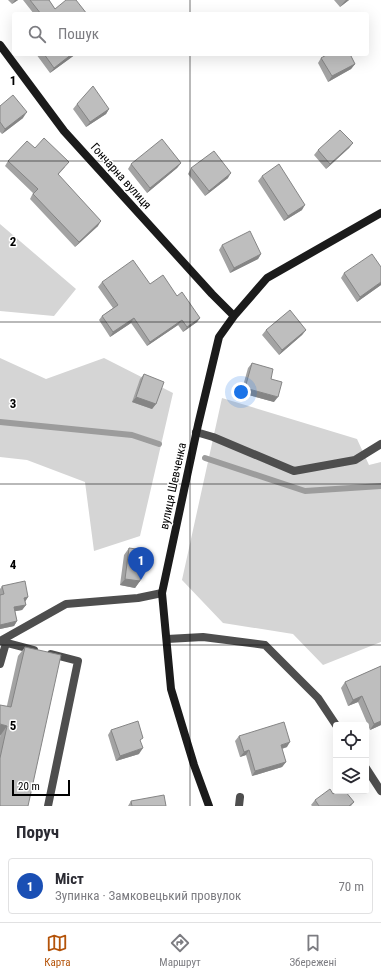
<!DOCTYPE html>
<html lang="uk">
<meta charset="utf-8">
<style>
body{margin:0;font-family:"Roboto Condensed",sans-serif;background:#f7f7f7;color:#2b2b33}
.controls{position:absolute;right:12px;bottom:12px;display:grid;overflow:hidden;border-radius:4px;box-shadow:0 4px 16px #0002}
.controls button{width:36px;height:36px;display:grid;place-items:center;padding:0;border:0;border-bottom:1px solid #e1e1e2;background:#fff;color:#2b2b33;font:20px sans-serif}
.scale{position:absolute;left:12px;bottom:10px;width:58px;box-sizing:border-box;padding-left:4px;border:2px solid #000;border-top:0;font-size:11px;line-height:14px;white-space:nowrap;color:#000;-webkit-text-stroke:3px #fff;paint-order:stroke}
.you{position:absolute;left:241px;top:392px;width:14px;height:14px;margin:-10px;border:3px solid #fff;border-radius:50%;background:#1a73e8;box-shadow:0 0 0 6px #1a73e833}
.badge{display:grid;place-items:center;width:26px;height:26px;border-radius:50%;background:#b45309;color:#fff;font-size:13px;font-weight:700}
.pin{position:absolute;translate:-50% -33px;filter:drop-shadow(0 1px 2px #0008)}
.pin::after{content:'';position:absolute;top:21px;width:14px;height:12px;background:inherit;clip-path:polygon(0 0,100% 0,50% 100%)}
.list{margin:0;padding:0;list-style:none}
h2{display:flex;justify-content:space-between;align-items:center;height:52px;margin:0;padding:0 16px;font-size:17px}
h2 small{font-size:13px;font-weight:400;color:#7c7c81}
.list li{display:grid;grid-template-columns:26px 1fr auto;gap:12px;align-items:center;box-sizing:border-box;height:56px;margin:0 8px 8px;padding:0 8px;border:1px solid #e1e1e2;border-radius:4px}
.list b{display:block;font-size:15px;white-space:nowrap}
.list p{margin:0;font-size:13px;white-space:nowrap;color:#7c7c81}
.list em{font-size:13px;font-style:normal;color:#7c7c81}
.icon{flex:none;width:22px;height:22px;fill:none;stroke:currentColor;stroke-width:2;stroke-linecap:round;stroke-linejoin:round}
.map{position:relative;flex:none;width:381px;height:806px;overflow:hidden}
.search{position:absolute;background:#fff;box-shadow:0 4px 16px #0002;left:12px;right:12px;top:12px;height:44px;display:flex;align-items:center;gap:10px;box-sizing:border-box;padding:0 14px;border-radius:4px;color:#7c7c81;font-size:15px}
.sheet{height:116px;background:#fff}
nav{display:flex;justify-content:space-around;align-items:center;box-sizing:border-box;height:56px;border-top:1px solid #e1e1e2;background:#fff;font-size:11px;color:#7c7c81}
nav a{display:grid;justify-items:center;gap:2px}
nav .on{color:#b45309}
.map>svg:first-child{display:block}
</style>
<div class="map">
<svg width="381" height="806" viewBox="0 0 381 806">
<rect width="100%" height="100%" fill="#fff"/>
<path fill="#d5d5d5" d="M0,224l76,65 -22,27 -54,-5z
M0,358l46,21 58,-21 69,35 -33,143 -46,15 -9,-69 -58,-22 -27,-3z
M222,398l135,41 12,26 12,-3v180l-58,23 -30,-31 -70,-11 -41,-43z"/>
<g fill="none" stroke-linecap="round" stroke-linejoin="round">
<path stroke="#9c9c9c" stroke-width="6" d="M0,422l132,13 27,9
M205,458l100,33 76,-5"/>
<path stroke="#4e4e4e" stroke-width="8" d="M196,432l17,5 81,34 61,-11 26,-16
M0,641l34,9
M0,664l6,-21
M48,806l30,-145 -27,-7
M239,806l1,-9"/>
<path stroke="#4e4e4e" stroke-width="8" d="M167,639l36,-2 62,8 53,53 18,27
M0,641l66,-37 72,-6 24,-5
M366,768l15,23"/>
<path stroke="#1b1b1b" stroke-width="8" d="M0,45l64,86 148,163 22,22
M209,806l-15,-41 -23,-76 -9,-96 36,-168 21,-88 15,-21 33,-38 114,-65"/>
</g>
<path fill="#a3a3a3" d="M8,0h10l-6,4z
M23,0h26l6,9 32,5h-53z
M334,0h15l-9,7z
M36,54h40l-26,19z
M321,58l34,6 -4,5 -23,13 -10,-19z
M77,104l32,5 -3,5 -20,13 -13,-18z
M0,106l23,12 -21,16 -2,-2z
M353,143l-4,5 -23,21 -12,-14 4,-5z
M35,148l30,19 -7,8 40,51 -23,21 -45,-48 3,-6 -28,-27 3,-5z
M181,163l-4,5 -30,25 -19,-24 3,-5z
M191,168l37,10 -23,18 -17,-22z
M262,176l40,34 -18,11 -26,-40z
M222,245l39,9 -3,5 -28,14 -11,-23z
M344,273l37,12 -24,17 -16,-24z
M102,282l48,2 27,12 23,22 -3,4 -14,10 -5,-7 -31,21 -16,-23 -21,14 -11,-17 3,-4 11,-8 -15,-21z
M266,330h40l-4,5 -23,20 -17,-20z
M252,363l19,16 3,23 -33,-9 7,-25z
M144,374l12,30 -4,5 -20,-7 8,-23z
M129,548l11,33 -5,7 -15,-3 4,-30z
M2,586l26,11 -3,4 1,4 -4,5 -7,1 2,10 -3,5 -14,3v-40z
M25,647l-25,159v-69l18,-81z
M381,666v59l-11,5 -12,-28 -10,4 -7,-18 4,-6z
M111,730l28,24 -23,7 -8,-26z
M239,736l48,11 -5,2 4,13 -4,5 -30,9 -6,-21 -6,2 -5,-16z
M315,800l39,2 -3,4h-39l-1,-1z
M131,801l35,5h-38z"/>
<path fill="#858585" d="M15,0h3l-6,4z
M346,0h3l-9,7 4,-5z
M72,54h4l-26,19 4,-5z
M355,64l-4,5 -23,13 4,-6z
M109,109l-3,5 -20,13 4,-5z
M27,112l-4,6 -21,16 3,-5z
M353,143l-4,5 -23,21 4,-5z
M181,163l-4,5 -30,25 3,-5z
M231,173l-3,5 -23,18 4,-5z
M305,205l-3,5 -18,11 4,-5z
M101,221l-3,5 -23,21 4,-5z
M261,254l-3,5 -28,14 4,-5z
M381,282v3l-24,17 3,-5z
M134,318l-3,5 -21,14 3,-5z
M200,318l-3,4 -14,10 4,-5z
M182,320l-4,5 -31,21 3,-4z
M306,330l-4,5 -23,20 3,-5z
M245,388l33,9 -4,5 -33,-9z
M136,397l20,7 -4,5 -20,-7z
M125,579l15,2 -5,7 -15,-3z
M28,597l-3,5 -1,-4z
M26,605l-4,5 -11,2 3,-5z
M17,621l-3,5 -14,3v-4z
M362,696l-4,6 -10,4 5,-6z
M381,721v4l-11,5 4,-6z
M0,724l7,2 -7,10z
M290,742l-3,5 -10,3 4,-5z
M143,748l-4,6 -23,7 4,-5z
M249,750l-3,5 -6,2 4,-5z
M286,762l-4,5 -30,9 3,-5z"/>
<path fill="#bebebe" stroke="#858585" d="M30,0h19l6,9 11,-9h10l11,14h-46z
M44,54h28l-18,14z
M328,54h22l5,10 -23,12 -11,-18z
M93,86l16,23 -19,13 -13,-18z
M13,95l14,17 -22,17 -5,-7v-16z
M340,130l13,13 -23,21 -12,-14z
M44,138l25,24 -11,12 43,47 -22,21 -46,-48 5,-5 -30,-28 19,-20 8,7z
M162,139l19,24 -31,25 -19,-24z
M214,151l17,22 -22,18 -18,-23z
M279,164l26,41 -17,11 -26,-40z
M250,231l11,23 -27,14 -12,-23z
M372,254l9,13v15l-21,15 -16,-24z
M133,260l17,24 13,-9 14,21 5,-4 18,26 -13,9 -5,-7 -32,22 -16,-24 -21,14 -11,-16 16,-11 -16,-23z
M290,310l16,20 -24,20 -16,-20z
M252,363l21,6 -2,10 11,3 -4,15 -33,-9z
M144,374l20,8 -8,22 -20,-7z
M129,548l15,2 -4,31 -15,-2z
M25,581l3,16 -4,1 2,7 -12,2 3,14 -17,4v-30l4,-1 -2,-8z
M25,647l36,8 -33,151h-28v-48l7,-32 -7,-2v-19l11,2z
M381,666v55l-7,3 -12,-28 -9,4 -8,-18z
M138,721l5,17 -3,2 3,8 -23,8 -9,-26z
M284,722l6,20 -9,3 5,17 -31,9 -6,-21 -5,2 -5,-16z
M330,789l3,5 4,-3h8l9,11 -5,4h-30l-4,-6z
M164,795l2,11h-34l-1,-5z"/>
<path fill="none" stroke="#000" stroke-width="1" stroke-opacity="0.55" d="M190,0v14M190,54v752M0,161h381M0,322h381M0,484h381M0,645h381"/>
<g text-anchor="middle" stroke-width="3" stroke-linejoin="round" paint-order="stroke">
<g font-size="12" fill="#000" stroke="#fff">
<text transform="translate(121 176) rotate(48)" y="4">Гончарна вулиця</text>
<text transform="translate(173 486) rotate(-78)" y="4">вулиця Шевченка</text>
</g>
</g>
<g font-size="13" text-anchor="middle" font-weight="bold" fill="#000" stroke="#fff" stroke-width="3" stroke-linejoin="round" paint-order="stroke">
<text x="13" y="85">1</text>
<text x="13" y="246">2</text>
<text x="13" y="408">3</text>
<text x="13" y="569">4</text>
<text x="13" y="730">5</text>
</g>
</svg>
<div class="controls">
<button><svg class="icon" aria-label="locate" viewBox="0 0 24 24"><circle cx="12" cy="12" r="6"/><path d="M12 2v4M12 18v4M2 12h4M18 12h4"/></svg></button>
<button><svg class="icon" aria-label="layers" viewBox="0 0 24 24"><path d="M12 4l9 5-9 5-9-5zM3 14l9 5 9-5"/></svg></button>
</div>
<div class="scale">20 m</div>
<div class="you"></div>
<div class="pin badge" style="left:141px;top:580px;background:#1a4fb4">1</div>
<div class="search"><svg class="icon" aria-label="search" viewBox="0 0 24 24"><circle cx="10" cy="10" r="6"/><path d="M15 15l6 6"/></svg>Пошук</div>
</div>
<section class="sheet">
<h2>Поруч<small></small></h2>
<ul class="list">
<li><span class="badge" style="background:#1a4fb4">1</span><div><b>Міст</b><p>Зупинка · Замковецький провулок</p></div><em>70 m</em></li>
</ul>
</section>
<nav>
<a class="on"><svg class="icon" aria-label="map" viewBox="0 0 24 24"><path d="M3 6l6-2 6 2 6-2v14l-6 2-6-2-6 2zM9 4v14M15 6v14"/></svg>Карта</a>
<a><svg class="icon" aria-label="directions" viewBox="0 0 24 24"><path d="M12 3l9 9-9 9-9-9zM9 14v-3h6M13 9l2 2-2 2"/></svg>Маршрут</a>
<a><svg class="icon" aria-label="saved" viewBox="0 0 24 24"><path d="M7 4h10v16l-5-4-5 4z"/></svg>Збережені</a>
</nav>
